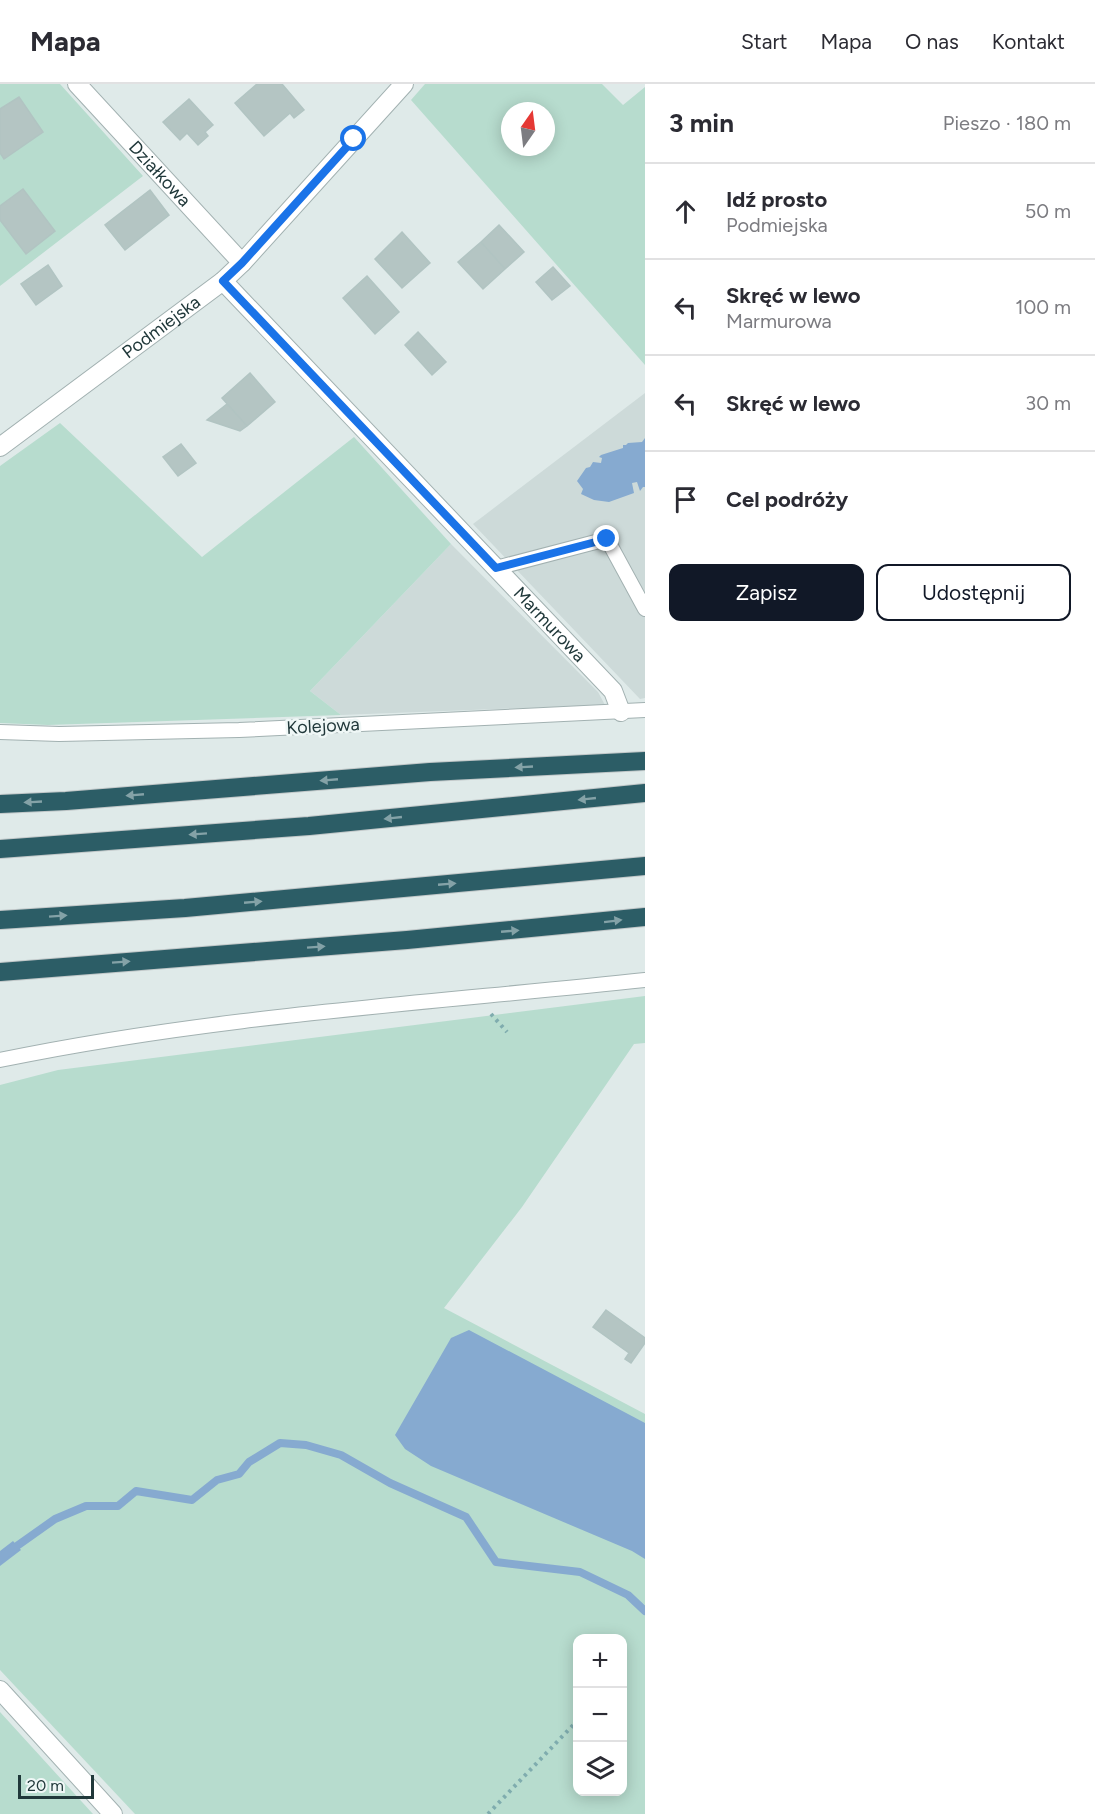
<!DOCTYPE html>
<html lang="pl">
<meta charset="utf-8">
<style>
body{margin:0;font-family:Figtree,sans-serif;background:#f2f2f3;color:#2b2b33}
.controls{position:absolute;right:18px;bottom:18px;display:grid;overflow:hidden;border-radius:12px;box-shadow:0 3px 15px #0003}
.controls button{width:54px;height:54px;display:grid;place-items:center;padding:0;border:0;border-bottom:2px solid #e1e1e2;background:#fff;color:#2b2b33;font:30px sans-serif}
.compass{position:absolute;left:501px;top:18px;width:54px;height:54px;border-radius:50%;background:#fff;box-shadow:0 3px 15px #0003;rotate:14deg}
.scale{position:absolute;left:18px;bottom:15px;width:76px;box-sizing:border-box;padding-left:6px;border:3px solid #20383a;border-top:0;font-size:16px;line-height:21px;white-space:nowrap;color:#20383a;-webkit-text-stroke:4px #eff7f6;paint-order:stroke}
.stop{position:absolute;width:18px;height:18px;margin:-14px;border:4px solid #1a73e8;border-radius:50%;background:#fff}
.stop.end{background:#1a73e8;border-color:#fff;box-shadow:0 2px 6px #0008}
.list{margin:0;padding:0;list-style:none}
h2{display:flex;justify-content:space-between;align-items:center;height:78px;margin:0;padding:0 24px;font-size:26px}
h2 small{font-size:20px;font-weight:400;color:#7c7c81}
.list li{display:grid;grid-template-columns:39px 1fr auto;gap:18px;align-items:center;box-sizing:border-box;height:96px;padding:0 24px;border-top:2px solid #e1e1e2}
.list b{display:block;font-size:22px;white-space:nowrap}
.list p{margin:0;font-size:20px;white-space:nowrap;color:#7c7c81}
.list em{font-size:20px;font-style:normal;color:#7c7c81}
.actions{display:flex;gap:12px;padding:18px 24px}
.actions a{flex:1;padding:14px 0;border:2px solid #111827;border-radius:12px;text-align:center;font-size:21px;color:#111827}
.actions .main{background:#111827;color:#fff}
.icon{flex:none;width:33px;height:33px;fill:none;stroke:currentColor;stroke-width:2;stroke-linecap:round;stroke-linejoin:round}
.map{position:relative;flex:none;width:645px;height:1730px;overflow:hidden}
header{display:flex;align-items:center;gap:36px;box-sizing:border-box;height:84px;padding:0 30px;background:#fff;border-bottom:2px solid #e1e1e2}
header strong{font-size:28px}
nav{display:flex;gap:33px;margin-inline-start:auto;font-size:21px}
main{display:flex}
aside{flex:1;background:#fff}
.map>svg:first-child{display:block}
</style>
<header>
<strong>Mapa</strong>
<nav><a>Start</a><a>Mapa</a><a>O nas</a><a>Kontakt</a></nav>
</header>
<main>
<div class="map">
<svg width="645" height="1730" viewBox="0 0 645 1730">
<rect width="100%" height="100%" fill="#dfeae9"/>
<path fill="#cddad9" d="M645,309v305l-5,1 -167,-175z
M451,460l147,148 7,13 -264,10 -31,-24z"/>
<path fill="#b7dcce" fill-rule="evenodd" d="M0,0h60l83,92 -143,110z
M425,0h177l21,21 22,-18v278l-234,-265zM510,27h36v36h-36z
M60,339l142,134 152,-120 97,107 -141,147 31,24 -293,10 -48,-2v-257z
M645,912v47l-11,1 -112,163 -78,101 201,106v400h-510l-135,-144v-585l58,-15zM578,1554h44v154h-44z
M0,1628l93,102h-93z"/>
<path fill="#86aad0" d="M645,354v49h-2l-3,4 -3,-9 -5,1 2,10 -25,9 -15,-2 -13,-6 2,-5 -6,-8 9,-13 4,-1 3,-5 8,1 1,-5 -3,-1 2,-2 22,-7v-3h3l2,-2 14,-1z
M469,1246l176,93v136l-13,-8 -201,-85 -26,-17 -10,-14 56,-97z
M13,1457l8,9 -21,16v-15z"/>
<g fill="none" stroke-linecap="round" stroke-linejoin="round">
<path stroke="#86aad0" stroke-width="8" d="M0,1474l55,-39 31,-13h32l18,-15 56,9 25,-20 22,-6 10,-12 31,-19 26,2 35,10 49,28 76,34 30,45 84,10 48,23 17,16"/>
</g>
<path fill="#b4c5c3" stroke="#b1c4c2" stroke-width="1.5" d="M257,0h25l22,26 -10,8 -4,-5 -26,23 -29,-33z
M19,13l24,35 -39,27 -4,-6v-44z
M189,15l24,26 -8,7 3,4 -10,9 -11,-12 -7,7 -17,-18z
M23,105l32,42 -29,23 -26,-34v-14z
M150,106l19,25 -44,35 -20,-25z
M499,141l25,27 -19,17 -24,-27z
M402,148l28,31 -28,25 -27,-29z
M481,158l24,27 -22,20 -25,-27z
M48,181l14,21 -26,19 -15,-21z
M553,183l17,19 -18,14 -16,-18z
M367,192l32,36 -24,22 -32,-36z
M418,248l28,30 -14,13 -27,-30z
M250,289l25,29 -28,24 -25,-28z
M227,320l20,22 -7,5 -33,-11z
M181,360l15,19 -18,13 -15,-19z
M606,1226l39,28v5l-14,20 -6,-4 4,-6 -36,-26z"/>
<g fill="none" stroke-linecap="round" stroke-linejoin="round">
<g stroke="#a2b1b1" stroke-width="16">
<path id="service" d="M496,484l111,-29 38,70
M0,648l59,2 180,-4 406,-20
M0,976c212,-44 430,-57 645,-80"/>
</g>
<g stroke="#a2b1b1" stroke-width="20">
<g id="minor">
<path id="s1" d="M77,0l165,179"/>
<path id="s2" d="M223,197l390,410 8,21"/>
<path id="s3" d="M0,363l223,-166 19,-18 162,-179"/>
<path d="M0,1606l113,124"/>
</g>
</g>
<g stroke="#c1c7c8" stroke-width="20">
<path id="motorway" d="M0,720l66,-3 364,-29 215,-11
M0,765l309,-23 336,-33
M0,836l185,-12 460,-42
M0,888l407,-32 238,-23"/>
</g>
<path stroke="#7facae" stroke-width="4" stroke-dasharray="3 4.5" stroke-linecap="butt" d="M491,930l16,18
M488,1730l90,-94"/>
<use href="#service" stroke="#fff" stroke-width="14"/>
<use href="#minor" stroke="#fff" stroke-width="18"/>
<use href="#motorway" stroke="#2c5d66" stroke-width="18"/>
</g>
<defs><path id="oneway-solid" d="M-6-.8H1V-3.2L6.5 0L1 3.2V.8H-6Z" transform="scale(1.5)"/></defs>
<g fill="#84a2a7">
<use href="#oneway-solid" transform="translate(524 683) rotate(177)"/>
<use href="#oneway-solid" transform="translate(329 696) rotate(175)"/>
<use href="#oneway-solid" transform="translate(135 711) rotate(175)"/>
<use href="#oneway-solid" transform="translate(587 715) rotate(174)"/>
<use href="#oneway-solid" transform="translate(33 718) rotate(177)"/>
<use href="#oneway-solid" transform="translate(393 734) rotate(174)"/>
<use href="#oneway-solid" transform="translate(198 750) rotate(176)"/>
<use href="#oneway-solid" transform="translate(447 800) rotate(-5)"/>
<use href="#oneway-solid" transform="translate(253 818) rotate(-5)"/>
<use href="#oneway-solid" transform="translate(58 832) rotate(-4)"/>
<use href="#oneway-solid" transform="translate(613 837) rotate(-7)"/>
<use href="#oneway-solid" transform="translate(510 847) rotate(-5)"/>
<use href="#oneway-solid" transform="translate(316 863) rotate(-4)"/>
<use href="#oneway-solid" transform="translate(121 878) rotate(-4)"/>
</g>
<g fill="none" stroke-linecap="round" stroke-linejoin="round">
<path stroke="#1a73e8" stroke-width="8" d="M354,55l-112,124 -19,18 273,287 111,-29"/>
</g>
<g text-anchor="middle" stroke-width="5" stroke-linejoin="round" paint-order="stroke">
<g font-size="18" fill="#20383a" stroke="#eff7f6">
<text dy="6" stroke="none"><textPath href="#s1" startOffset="122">Działkowa</textPath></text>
<text dy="6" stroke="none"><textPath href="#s3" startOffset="201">Podmiejska</textPath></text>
<text dy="6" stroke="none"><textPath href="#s2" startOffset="474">Marmurowa</textPath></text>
<text transform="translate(323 642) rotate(-3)" y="6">Kolejowa</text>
</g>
</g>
</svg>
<div class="controls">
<button>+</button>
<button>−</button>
<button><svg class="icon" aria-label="layers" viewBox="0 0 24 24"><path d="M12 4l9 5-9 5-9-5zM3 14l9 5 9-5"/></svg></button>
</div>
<svg class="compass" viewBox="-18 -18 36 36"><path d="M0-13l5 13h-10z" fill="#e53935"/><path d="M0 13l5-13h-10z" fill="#7c7c81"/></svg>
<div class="scale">20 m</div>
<div class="stop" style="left:354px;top:55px"></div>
<div class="stop end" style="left:607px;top:455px"></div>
</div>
<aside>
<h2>3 min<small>Pieszo · 180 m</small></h2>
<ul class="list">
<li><svg class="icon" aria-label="ahead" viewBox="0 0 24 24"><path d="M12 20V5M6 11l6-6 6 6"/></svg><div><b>Idź prosto</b><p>Podmiejska</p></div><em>50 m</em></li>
<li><svg class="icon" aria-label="left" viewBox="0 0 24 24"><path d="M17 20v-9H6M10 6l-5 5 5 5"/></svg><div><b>Skręć w lewo</b><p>Marmurowa</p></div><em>100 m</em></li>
<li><svg class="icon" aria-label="left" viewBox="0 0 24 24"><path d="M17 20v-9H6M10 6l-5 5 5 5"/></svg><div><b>Skręć w lewo</b></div><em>30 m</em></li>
<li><svg class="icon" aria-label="arrive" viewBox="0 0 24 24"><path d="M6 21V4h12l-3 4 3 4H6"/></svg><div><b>Cel podróży</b></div></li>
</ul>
<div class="actions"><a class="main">Zapisz</a><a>Udostępnij</a></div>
</aside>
</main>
